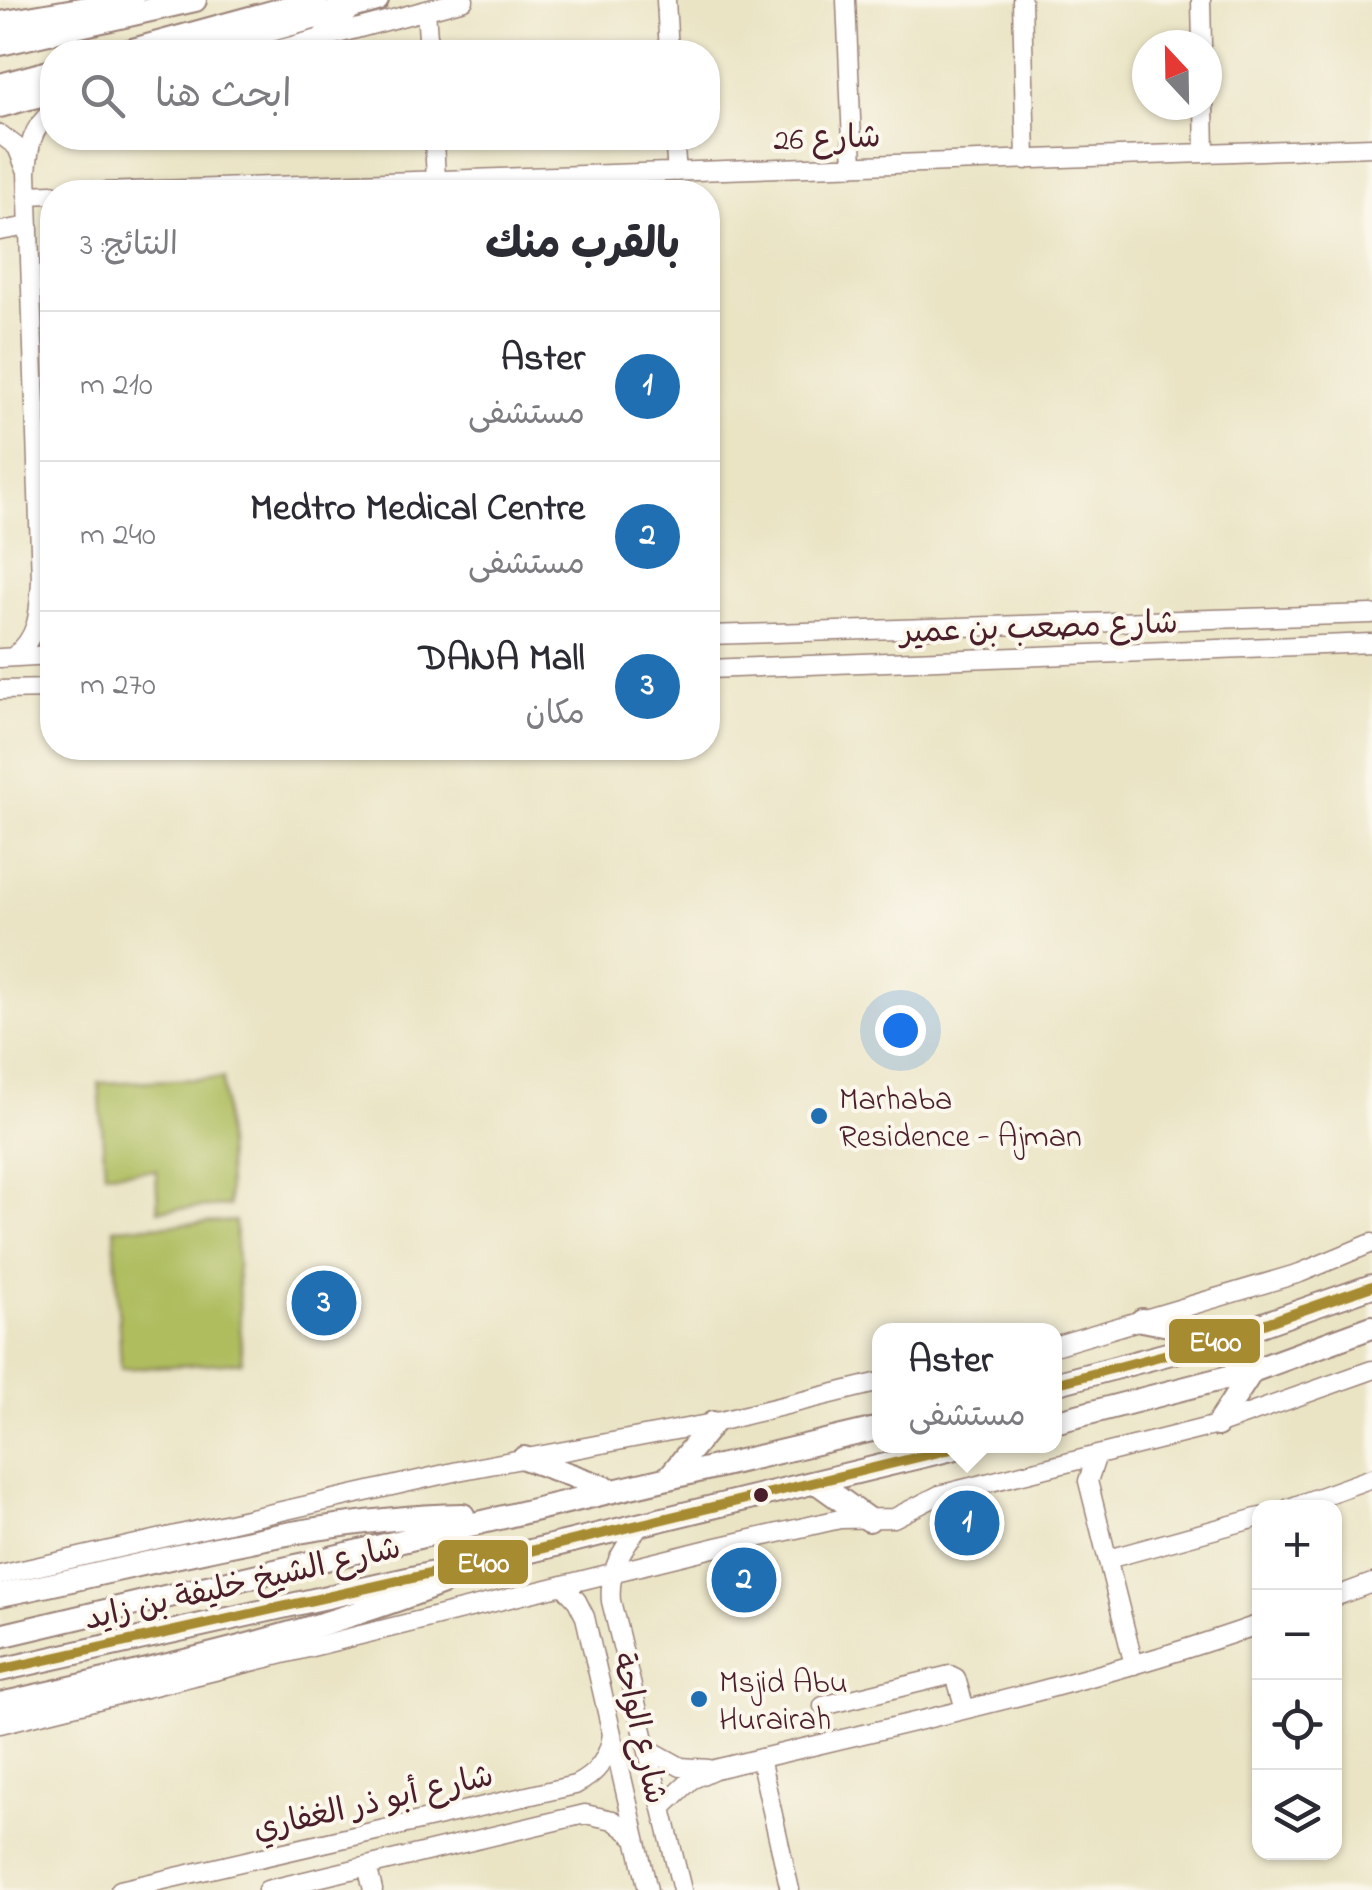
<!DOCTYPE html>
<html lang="ar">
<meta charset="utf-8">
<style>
body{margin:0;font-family:"Indie Flower","Playpen Sans Arabic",sans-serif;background:#f7f7f7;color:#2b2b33;direction:rtl}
.controls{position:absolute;right:30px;bottom:30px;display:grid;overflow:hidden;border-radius:20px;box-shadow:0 2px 8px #0004}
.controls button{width:90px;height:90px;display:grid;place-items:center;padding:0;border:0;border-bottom:2px solid #e1e1e2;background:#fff;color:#2b2b33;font:50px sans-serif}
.compass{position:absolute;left:1132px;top:30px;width:90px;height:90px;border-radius:50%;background:#fff;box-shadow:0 2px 8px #0004;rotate:338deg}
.you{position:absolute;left:900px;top:1030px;width:35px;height:35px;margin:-25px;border:8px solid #fff;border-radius:50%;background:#1a73e8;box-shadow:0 0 0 15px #1a73e833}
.badge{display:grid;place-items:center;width:65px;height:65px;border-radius:50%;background:#1f6fb2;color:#fff;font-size:32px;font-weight:700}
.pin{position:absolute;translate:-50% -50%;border:5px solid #fff;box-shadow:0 2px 10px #0006}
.popup{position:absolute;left:872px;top:1323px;width:190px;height:130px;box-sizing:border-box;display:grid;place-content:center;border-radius:20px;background:#fff;filter:drop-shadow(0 2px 8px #0005);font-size:32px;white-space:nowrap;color:#7c7c81}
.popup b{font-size:38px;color:#2b2b33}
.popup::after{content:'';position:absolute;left:50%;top:100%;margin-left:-20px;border:20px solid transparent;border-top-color:#fff}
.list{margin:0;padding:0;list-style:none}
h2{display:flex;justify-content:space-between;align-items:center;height:130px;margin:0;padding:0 40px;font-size:42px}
h2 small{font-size:32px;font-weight:400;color:#7c7c81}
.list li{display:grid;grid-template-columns:65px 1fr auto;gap:30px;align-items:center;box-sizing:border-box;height:150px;padding:0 40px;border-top:2px solid #e1e1e2}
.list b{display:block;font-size:38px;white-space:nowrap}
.list p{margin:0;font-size:32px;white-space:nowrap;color:#7c7c81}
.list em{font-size:32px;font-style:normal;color:#7c7c81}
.icon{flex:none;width:55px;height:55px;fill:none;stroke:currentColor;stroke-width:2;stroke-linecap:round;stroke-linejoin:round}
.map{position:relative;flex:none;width:1372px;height:1890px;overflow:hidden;direction:ltr}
.search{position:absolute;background:#fff;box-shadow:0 2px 8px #0004;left:40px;top:40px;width:680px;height:110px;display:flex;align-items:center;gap:25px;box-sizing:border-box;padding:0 35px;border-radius:40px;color:#7c7c81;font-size:38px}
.panel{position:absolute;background:#fff;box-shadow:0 2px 8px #0004;left:40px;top:180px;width:680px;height:580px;border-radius:40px;direction:rtl}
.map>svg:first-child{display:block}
</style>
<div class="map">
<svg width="1372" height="1890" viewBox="0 0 1372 1890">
<rect width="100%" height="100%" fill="#fbf7ec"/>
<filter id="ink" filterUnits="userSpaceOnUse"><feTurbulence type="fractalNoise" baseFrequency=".01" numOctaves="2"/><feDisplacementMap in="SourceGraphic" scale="20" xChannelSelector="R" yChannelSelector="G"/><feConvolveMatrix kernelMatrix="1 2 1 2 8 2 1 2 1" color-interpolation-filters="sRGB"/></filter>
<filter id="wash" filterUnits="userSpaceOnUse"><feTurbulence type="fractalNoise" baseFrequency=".0048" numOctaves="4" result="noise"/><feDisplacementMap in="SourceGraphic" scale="40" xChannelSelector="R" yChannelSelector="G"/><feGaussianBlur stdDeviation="2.25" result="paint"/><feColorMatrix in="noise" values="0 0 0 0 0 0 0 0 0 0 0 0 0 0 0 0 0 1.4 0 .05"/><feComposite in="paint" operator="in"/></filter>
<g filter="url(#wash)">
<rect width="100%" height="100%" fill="#eae4c5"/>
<path fill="#afbd5f" stroke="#7c6e45" stroke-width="2.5" d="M223,1078l6,128 -71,4 -2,-40 -51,3 -6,-90z
M235,1221l7,141 -121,7 -7,-141z"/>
</g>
<g filter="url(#ink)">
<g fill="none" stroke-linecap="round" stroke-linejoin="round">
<g stroke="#9a8278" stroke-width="21">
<path id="minor" d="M666,0l3,52
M846,0l7,166
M1022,0l4,160
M1201,0l1,45
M426,10l3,42
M270,52l194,-52
M1204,105l1,48
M0,134l17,13 8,20
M434,138l2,43
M674,138l3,34
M103,192l1269,-45
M27,195l25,-1
M0,231l29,-5
M708,635l664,-21
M14,656c26,-20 25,-46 27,-76l-14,-408c2,-25 4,-44 25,-60
M0,658l52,-3
M708,669l664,-26
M0,690l52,-1
M1054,1346l246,-73 72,-30
M1097,1455l-9,26 46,184
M1289,1508l83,-30
M641,1524c-18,25 -33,45 -30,77l71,289
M1108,1559l152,-42
M0,1575l458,-104 255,-48 167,-41
M563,1585l14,16 8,16 63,273
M1334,1597l38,-14
M823,1706l127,-31 6,3 9,31
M0,1724l717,-177 123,-28 54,-1 45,-23 278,-70 155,-55
M650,1750l31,17 28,2
M760,1758l30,132
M663,1807l28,-27 24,-11c183,-44 367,-82 545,-145
M367,1866l6,24
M120,1890l455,-105c22,-11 33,-26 37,-50
M267,1890l318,-76 28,6 23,18"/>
</g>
<g stroke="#9a8278" stroke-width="26">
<path id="major" d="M0,23l132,-23
M322,39l27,-30
M0,44l195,-44
M125,52l191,-52
M193,52l184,-52
M0,85l52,-14
M0,106l52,-14
M1142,1320l27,5 40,18
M1054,1384l155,-41 163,-57
M1054,1422l198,-51 120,-44
M1217,1425l35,-54
M524,1458l88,32
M669,1477l44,-54
M816,1482l53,38
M0,1595c148,-29 313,-78 463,-80
M0,1636l880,-208
M0,1670l506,-113 458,-111
M0,1704c148,-34 300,-66 443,-121"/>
</g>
<use href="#minor" stroke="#fff" stroke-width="18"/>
<use href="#major" stroke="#fff" stroke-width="22"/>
<g stroke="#fbf7ec" stroke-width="18">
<path id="bus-1" d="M1054,1384l155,-41 163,-57
M0,1670l506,-113 458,-111"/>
</g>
<use href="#bus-1" stroke="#a78b30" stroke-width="10"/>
</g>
</g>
<g fill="#1f6fb2" stroke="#fbf7ec" stroke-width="4">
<circle cx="819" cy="1116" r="10"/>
<circle cx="699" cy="1699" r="10"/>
</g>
<circle fill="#4a1f2b" stroke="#fbf7ec" stroke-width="4" cx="761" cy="1495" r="9"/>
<g text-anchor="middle" stroke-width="8" stroke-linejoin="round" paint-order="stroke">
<g font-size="32" fill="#4a1f2b" stroke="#fbf7ec">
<text transform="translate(827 137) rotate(-2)" y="11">شارع 26</text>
<text transform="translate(1039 626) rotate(-2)" y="11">شارع مصعب بن عمير</text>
<text transform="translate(242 1582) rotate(-13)" y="11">شارع الشيخ خليفة بن زايد</text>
<text transform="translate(641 1728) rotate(77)" y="11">شارع الواحة</text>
<text transform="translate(373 1801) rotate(-13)" y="11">شارع أبو ذر الغفاري</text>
</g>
<g font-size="32" fill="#4a1f2b" stroke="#fbf7ec" text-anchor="start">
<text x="839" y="1109">Marhaba<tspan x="839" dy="37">Residence - Ajman</tspan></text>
<text x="719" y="1692">Msjid Abu<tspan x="719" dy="37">Hurairah</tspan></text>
</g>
</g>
<g stroke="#fbf7ec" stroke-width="4">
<rect x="1167" y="1317" width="95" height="48" rx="10" fill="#a78b30"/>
<rect x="436" y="1538" width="94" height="48" rx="10" fill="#a78b30"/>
</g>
<g font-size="28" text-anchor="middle" font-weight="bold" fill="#fff">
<text x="1215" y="1351">E400</text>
<text x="483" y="1572">E400</text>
</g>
</svg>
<div class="controls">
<button>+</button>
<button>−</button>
<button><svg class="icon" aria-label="locate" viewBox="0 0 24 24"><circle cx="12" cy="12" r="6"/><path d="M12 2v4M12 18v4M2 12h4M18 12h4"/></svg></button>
<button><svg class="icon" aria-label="layers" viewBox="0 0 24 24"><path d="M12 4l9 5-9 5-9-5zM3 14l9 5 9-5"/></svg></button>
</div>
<svg class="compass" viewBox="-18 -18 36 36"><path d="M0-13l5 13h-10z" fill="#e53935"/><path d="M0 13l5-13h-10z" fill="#7c7c81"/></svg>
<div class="you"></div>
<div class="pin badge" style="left:967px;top:1523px">1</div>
<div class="popup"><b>Aster</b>مستشفى</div>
<div class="pin badge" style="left:744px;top:1580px">2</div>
<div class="pin badge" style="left:324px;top:1303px">3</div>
<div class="search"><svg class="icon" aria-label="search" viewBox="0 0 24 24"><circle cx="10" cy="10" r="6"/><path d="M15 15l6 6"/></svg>ابحث هنا</div>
<section class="panel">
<h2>بالقرب منك<small>النتائج: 3</small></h2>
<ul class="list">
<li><span class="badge">1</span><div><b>Aster</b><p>مستشفى</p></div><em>210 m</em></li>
<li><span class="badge">2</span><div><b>Medtro Medical Centre</b><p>مستشفى</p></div><em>240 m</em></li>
<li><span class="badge">3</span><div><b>DANA Mall</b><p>مكان</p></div><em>270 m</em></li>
</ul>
</section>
</div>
